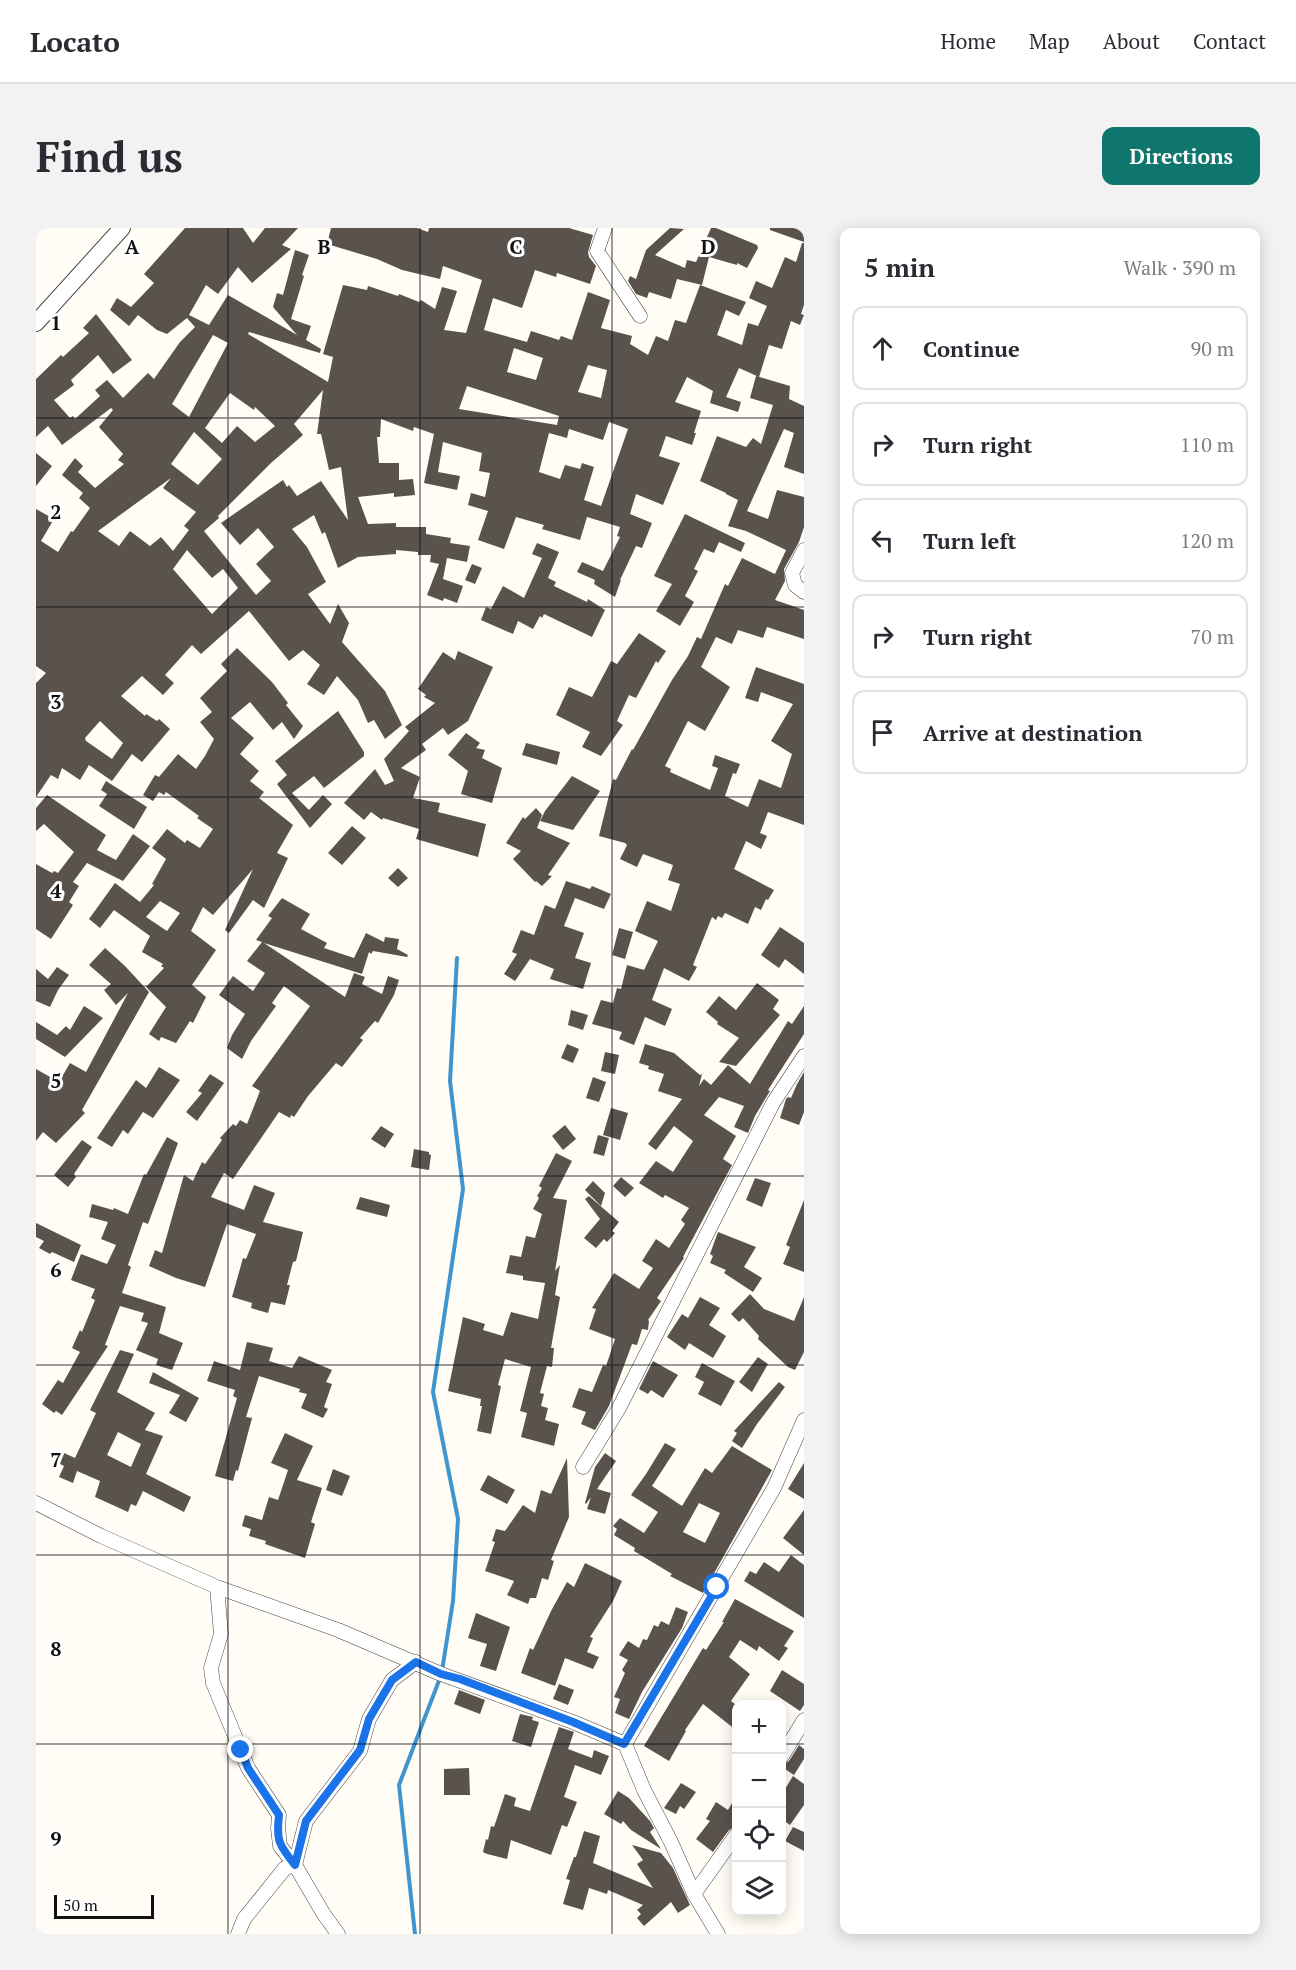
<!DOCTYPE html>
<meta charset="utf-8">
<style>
body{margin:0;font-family:"PT Serif",serif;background:#f2f2f3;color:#2b2b33}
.controls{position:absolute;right:18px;bottom:18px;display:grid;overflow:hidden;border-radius:12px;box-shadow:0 3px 15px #0003}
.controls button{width:54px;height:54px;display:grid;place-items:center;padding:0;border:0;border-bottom:2px solid #e1e1e2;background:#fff;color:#2b2b33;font:30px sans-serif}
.scale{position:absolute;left:18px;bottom:15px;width:100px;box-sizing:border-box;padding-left:6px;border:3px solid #111;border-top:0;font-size:16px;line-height:21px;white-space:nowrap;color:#111;-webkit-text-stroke:4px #fff;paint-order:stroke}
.stop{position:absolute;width:18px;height:18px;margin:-14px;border:4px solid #1a73e8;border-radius:50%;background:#fff}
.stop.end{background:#1a73e8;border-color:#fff;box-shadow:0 2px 6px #0008}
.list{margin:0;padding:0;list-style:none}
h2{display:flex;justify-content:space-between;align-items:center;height:78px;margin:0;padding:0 24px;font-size:26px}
h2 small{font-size:20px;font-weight:400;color:#7c7c81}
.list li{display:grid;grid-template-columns:39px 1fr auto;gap:18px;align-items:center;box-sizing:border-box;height:84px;margin:0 12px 12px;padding:0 12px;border:2px solid #e1e1e2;border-radius:12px}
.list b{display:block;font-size:22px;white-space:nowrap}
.list em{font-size:20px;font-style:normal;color:#7c7c81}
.icon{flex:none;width:33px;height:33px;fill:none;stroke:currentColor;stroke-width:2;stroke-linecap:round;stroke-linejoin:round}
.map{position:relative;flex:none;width:768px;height:1706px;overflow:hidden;border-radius:12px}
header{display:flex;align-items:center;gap:36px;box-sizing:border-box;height:84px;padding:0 30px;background:#fff;border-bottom:2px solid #e1e1e2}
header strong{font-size:28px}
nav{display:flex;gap:33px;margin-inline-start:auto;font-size:21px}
.intro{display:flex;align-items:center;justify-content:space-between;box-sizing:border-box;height:144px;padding:0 36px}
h1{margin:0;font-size:42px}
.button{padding:15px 27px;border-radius:12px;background:#0f766e;color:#fff;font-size:21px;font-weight:700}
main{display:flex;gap:36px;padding:0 36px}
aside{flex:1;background:#fff;border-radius:12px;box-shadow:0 3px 15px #0003}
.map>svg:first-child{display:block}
</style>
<header>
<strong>Locato</strong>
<nav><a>Home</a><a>Map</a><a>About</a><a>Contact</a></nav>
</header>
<div class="intro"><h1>Find us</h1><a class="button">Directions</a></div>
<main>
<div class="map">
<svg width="768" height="1706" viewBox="0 0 768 1706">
<rect width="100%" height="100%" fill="#fffdf5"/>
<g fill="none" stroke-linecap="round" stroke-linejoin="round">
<path stroke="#3f96cf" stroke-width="4" d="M406,1443l11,-70 5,-82 -25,-127 30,-203 -13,-108 7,-123
M379,1706l-16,-149 41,-107"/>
</g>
<path fill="#5a524d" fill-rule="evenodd" d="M149,0h58l10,15 12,-15h33l-16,17 9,4 -39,34 -14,-16 -20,27 -12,-9 -17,30 20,10 19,-30 69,40 -24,-28 4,-14 6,2 12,-45 14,5 -7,20 2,1 -13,43 20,7 -5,14 15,9 -1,4 -71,-21 -1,2 80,48 5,-25 -10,-3 20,-69 24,5 1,-4 30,10 1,-2 20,8 2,-2 14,9 7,-22 15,4 -13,39 22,3 16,-53 -39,-14 -3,13 -38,-9 -25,-11 -50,-15 4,-16h86l11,4 1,-4h140l24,7 -5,17 1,5 7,9 -6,18 -33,-11 -1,4 -21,-7 -13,38 -29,-10 -9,32 43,12 4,-11 28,9 2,-4 11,4 16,-48 22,8 -9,28 31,8 -2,8 18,11 8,-19 12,5 7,-21 11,3 14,-38 46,17 -7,14 -13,-6 -9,25 25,10 6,-22 10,3 9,-20 -18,-8 7,-17 16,7 13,-31 11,5 6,-19h2v62l-3,9 3,1 -4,10 -9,-4 -9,28 -13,-4 -10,32 -20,-9 -13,29 15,5 -3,10 -28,-9 3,-12 -26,-14 -12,25 26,9 -7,22h2l-4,12 -26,-9 -7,20 21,7 -17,42 -27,-11 -6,20 22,9 -10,25 -6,-2 -16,34h1l-6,17 -21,-13 1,-4 -18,-8 5,-10 21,9 17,-34 -3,-1 3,-9 -33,-10 -7,23 -38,-11 2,-4 -28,-8 -12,32 -26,-9 10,-29 -20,-6 3,-12 14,4 5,-24 -11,-2 3,-18 -39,-11 -5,30 22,4 -3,14 -33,-7 10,-49 -20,-7 -1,4 -32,-12 -1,18h-3l2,26h20v17l14,-1 2,16 -21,2v-4l-36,4 10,27 28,-1v4h30v7l25,4 -1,5 20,3 -3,16 -20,-4 -4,21 20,7 -6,17 -13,-5 -1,3 -16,-6 12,-31 -9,-2 1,-7h-13v-3l-22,-2v4l-38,3 -20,11 -13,-36 -3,2 -8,-19 -22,14 15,18 19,35 -18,12 22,30 8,-20 11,19 -7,19 43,49 17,34 -17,14 -11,-19 -6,3 -10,-23 -21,-24 -13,19 -17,-11 13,-19 -17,-15 -14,11 -40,-50 -48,43 -9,-9 -27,30 9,8 -11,12 -21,-19 -21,20 24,20 1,-2 11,7 2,-2 11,10 -28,33 -10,-8 -20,27 -23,-16 -9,15 -18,-12 -4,11 -7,-4 -15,22v-114l10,-10 -10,-7v-157l18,10 -13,22 17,11 13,-21 2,1 17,-24 -11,-10 4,-5 -21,-18 13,-17 8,8 -5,6 17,16 29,-24 -6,-4 5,-6 -24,-27 14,-17 -2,-2 -49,37 -14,-19 -12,11v-58l25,-24 2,2 26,-24 -6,-5 13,-14 36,46 -19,14 -15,-19 -27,25 3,5 -20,15 16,18 3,-2 2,3 25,-23 -5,-6 12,-10 16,18 25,-25 6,6 26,-37 15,-15 -8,-9 -20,16 -10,-4 -19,-15 -9,11 -19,-16 7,-12 14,9 23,-24 -10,-9zM177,107l15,8 -39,74 -17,-13zM478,120l29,10 -7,22 -29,-8zM552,137l19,5 -6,28 -23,-6zM431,158l92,30 -2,9 -98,-16zM287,162l-6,44h4l8,36 12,-3 7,53 -27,-39 -24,15 -8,-11 -2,2 -4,-7 -62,43 19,22 18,-17 16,19 -18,17 15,17 -15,14 -52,-64 15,-13 -1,-2 53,-53 32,-28 -9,-11zM194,165l24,17 1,-3 20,19 -20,16 -18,-16 -15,17 -17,-15zM573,194l19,7 -27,77 -17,-6 10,-33 -12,-4 -2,6 -15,-4 -5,14 -21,-7 10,-39 18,5 2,-9 34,11zM158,204l28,27 -24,26 -27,-21zM135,250l-8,10 33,24 -12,14 5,4 -16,21 -12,-14 -11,9 -20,-15 -11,15 -21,-15zM151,322l25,28 11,-9 15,19 -26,26 -39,-45zM64,493l23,22 -11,16 -26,-18 -1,-3z
M634,0l14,1 -29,26 30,13 2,-8 9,2 15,-34h5l41,17 1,3 -11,20 -10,-5v2l-28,-8 -7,28 -25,-6 -6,20 -22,-7 -2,6 -11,-4 -8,-13 2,-5 6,3 10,-29z
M734,0h34v14l-34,-12z
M720,148l34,10 -1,13 15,7v68l-20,-7 10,-34 -10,-4 -37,82 21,8 9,-29 27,7v30l-5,15 -15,27 1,12 -10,19 29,10v29l-37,-12 -4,11 -25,-8 -6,14 -16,-7 -15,30 29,20 -25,44 -17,-10 -23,45 6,3 -1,3 40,18 8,-22 -6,-2 3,-11 25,9 -4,10 -3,-1 -8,23 23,11 11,-28 22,9 11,-34 -21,-13 22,-37 -32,-12 -3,10 -13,-4 11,-31 48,17v141l-36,-13 -8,21 7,3 -6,13 -15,-8 -12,28 40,21 -6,10 -2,-1 -5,11 -6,-3 -7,17 -23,-11 -3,5 -4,-2 -2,4 -4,-3 -19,48 4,2 -8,14 -25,-13 -12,32 20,9 -7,17 -20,-9 -11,28 -15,-6 3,-7 -30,-8 9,-24 12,3 4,-15 4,1 6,-24 17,5 14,-29 -23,-10 12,-30 24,10 9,-27 -12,-4 5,-15 -30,-11 -6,13 -17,-8 7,-14 -2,-2 -26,-7 14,-57 3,1 16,-31 1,1 39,-70 16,-24 9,-19 4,2 24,-55 3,2 14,-28 33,16 11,-24 -40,-19 -18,-5 10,-26 -12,-6v-1l-26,-12 17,-45 29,11 7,-9 8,6 12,-39 -23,-7z
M0,225l16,13 -16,20z
M649,286l60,29 -4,9 -22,-10 -5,11 -10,-4 -10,20 4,2 -13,25 9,6 -14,24 -24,-15 16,-27 -18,-8z
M501,315l22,9 -11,26 8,4 -2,4 33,16 1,-3 17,11 -13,27 -48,-23 -2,4 -2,-2 -7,13 -15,-8 -5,13 -32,-14 5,-13 5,2 12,-23 21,12 18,-40 -10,-4z
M436,336l10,4 -7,16 -10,-4z
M603,405l27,18 -8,12 -2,-2 -20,37 -7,-3 -12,26 6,4 -22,31 -19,-9 8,-15 -34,-17 13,-28 23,10 19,-36 6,3z
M201,420l35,34 16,21 -2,2 17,21 -9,13 -12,-17 -9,8 -23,-28 -19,16 23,20 -14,16 19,17 -9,10 14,11 -5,6 34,27 -16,28 11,5 -24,50 -11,-8 -24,33 -4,-3 28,-61 -40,46 -10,-8 -12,24 25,19 -24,35 14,12 -13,26 -3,-2 -14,22 -15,-6 -2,4 -10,-7 17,-27 -20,-20 18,-19 -3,-2 2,-2 -21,-12 8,-16 -36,-26 -14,18 -11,-9 26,-36 25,19 14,-17 -2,-1 14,-25 -14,-11 15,-19 18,14 2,-3 13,8 13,-19 -16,-11 2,-2 -33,-24 -2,3 -5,-3 -6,9 -10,-6 12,-20 4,2 19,-23 18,15 9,-13 9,-17 -14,-17 12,-10 -12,-14 27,-27 -6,-7zM124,673l20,12 -13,18 -21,-14z
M422,423l35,16 -25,54 -20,14 -5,-7 -21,16 4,6 -25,18 19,9 -7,21 27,5 -2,9 48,12 -8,33 -62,-18 3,-10 -36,-11 -1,2 -11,-8 -7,8 -20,-17 31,-34 10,16 9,-4 -10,-22 25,-28 -4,-4 30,-24 -11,-6 2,-2 -8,-6 25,-37 12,8z
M302,483l26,41v4l-40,32 -10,-12 -22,17 17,17 14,-15 9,9 -22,24 -33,-44 10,-9 -12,-14z
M430,505l14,10 -4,5 9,2 -3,8 20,10 -10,35 -31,-9 7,-23 -20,-16z
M490,515l34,9 -3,13 -35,-10z
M536,548l28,15 -27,39 -33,-9 5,-10z
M70,553l41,26 -13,22 -35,-23 8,-12 -6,-4z
M11,567l59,40 -9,15 19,10 17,-26 17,12 -27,35 -36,-18 -14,19 6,4 -10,16 4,3 -22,34 -15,-10v-65l16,9 2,-2 4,2 16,-21 -30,-28 -8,7v-23z
M500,580l6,7 -5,13 33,15 -22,32 4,1 -10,10 -6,-5 -1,1 -22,-23 8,-8 -15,-8 17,-26 2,2z
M316,598l14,12 -24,27 -14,-12z
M362,640l10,10 -10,9 -10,-9z
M530,653l24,8 2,-3 19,8 -7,15 -29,-11 -11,28 20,7 -9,25 16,5 -8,26 -33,-10 4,-10 -24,-10 -15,22 -11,-7 13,-20 -5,-2 9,-22 13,5 11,-30 10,4z
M246,670l28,16 -9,15 26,14 -3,5 30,10 12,-25 18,9 1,-5 14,2 -2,10 11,6 -1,2 -34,-6 -2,3 -2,-2 -7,22 -98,-31 81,54 9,-24 11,4 -3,7 20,10 6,-18 11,4 -5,15 -16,28 -3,-2 -15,17 3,2 -21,27 -6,-4 -28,33 -14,21 -3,-2 -1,3 -11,-6 -46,67 -9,-6 -13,24 33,13 10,-25 21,8 -12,29 40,10 -7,29 -3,1 -6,23h3l-5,20 -14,-3 -3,11 -17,-5 1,-5 -20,-6 11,-39 3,1 10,-25 -29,-10 -22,63 -29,-9 -27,-12 6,-16 7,3 22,-78 9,6 9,-19 3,2 17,-24 -2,-2 13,-14 3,2 4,-6 7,4 13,-33 -8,-5 58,-80 -26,-20 -12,17 4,3 -25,35 -9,18 -15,-11 5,-13 13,-21 -26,-19 14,-19 20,15 12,-18 -18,-12 15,-19 -6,-2 16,-22 -4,-2z
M744,699l24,16v31l-19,-15 -6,9 -18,-13z
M583,700l14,4 -8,27 -13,-4z
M69,720l20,18 24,26 -67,118 3,3 -29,30 -13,-11 -7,9v-72l23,13 11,-19 16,9 42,-79 -12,12 -12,-15 7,-6 -22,-19z
M21,739l12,8 -11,15 -8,17 -14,-6v-32l12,10z
M721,755l22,17 -6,9 7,6 -44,51 -17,-4 20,-24 -22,-14 1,-2 -12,-10 13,-16 17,14z
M48,778l19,12 -38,39 -29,-18v-17l21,13 9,-9 4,4z
M768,778v28l-36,56 2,1 -15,25 -7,17 -14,-6 10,-21 -25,-9 -15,18 32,21 -13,23 9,6 -49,92 1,1 -27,40 4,3 -13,19 1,1 -1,9 -6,-1 -5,16 -5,-1 -23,62 -14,24 -14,-6 5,-12 -14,-5 7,-19 13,4 11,-27 3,1 9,-27 -26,-10 7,-20 -4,-1 22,-35 25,16 14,-21 -11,-7 14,-22 13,9 16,-24 -4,-4 8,-12 -24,-13 -2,3 -24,-15 17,-22 17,11 20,-31 -19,-15 -18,24 -8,-6 34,-45 -24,-8 6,-17 -16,-5 1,-3 -10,-3 6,-19 29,9 26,22 2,-1 -3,12 5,-7 7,6 17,-20 22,19 38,-63 4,3z
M535,782l17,5 -5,15 -15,-5z
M531,816l12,5 -6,14 -12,-5z
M569,824l14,3 -4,19 -14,-3z
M123,839l21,13 -27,38 -10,-6 -15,22 -5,-4 -11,17 -15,-9 39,-58 10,8z
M768,844v40l-5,13 -19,-7 6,-19 2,-2 3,1 6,-14z
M174,846l14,9 -27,38 -11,-9 16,-19 -4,-2z
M557,849l13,5 -7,20 -13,-4z
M575,880l17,5 -8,27 -17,-5z
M529,897l11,14 -13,11 -11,-14z
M345,898l13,8 -9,14 -14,-9z
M562,907l11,3 -5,18 -11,-3z
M131,909l11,6 -30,81 -5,-2 -15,43 3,2 -9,26 44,14 -7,26 24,10 -11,27 -16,-5 2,-6 -22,-9 12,-27 -7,-2 3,-8 -24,-7 -15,39 3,1 -46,69 -6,-4 -2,2 -12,-9 16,-24 5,3 17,-31 -8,-4 8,-18 2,2 13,-32 -4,-2 4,-9 -24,-9 10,-26 26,10 9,-19 -15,-6 7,-17 -19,-5 3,-13 21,6 1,-2 14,6 16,-40 2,1z
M46,912l10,7 -18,27 2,3 -8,10 -14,-12z
M378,921l15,3v2l2,1 -2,15 -18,-3z
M520,925l16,8 -19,37 14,2 -12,71 5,-6 -5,30 5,2 -9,51h3l-2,19 -5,-1 -7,27 4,1 -3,12 7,2 -3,12 14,4 -5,22 -33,-9 6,-24 -7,-2 11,-44 -26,-8 -7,26 3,1 -10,48 -14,-3 5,-25h-2l1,-7 -33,-8 15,-74 22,7 -2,6 20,6 8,-24 27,7 7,-36 -22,-3v-4l-17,-3 4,-18 11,2 5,-21 9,2 7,-24 -9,-5 6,-11 -2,-2 5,-8 -3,-2z
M585,949l13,11 -9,9 -12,-11z
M719,950l16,5 -9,24 -16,-7z
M557,953l12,12 -4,13 -16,-16z
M553,968l30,26 -7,9 3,2 -8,9 -3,-3 -8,9 -12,-10 16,-19 -15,-20z
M324,969l30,8 -3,12 -31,-8z
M768,972v72l-21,-8 7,-17 -4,-2z
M0,995l45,22 -7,17 -22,-10 -2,2 -11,-6 5,-7 -8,-4z
M682,1004l38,15 -12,20 18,11 -9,14 -29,-19 2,-3 -16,-7 3,-7 -3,-2z
M714,1066l14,15 30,12 10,-24v55l-9,18 -7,-3 -30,-28 1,-3 -16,-18 -4,4 -8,-8z
M664,1069l20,11 -11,17 17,11 -13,22 -24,-15 -4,7 -18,-13 15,-23 6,4z
M211,1114l26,6 -4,13 23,7 7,-12 33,14 -6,12 6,2 -8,23 4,2 -5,9 -22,-10 6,-14 -8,-2 1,-3 -41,-13 -13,41 6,1 -14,53 -2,-1 -3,11 -18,-5 22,-78 -4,-2 2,-6 -28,-9 7,-20 26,9z
M84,1122l14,4 -17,38 38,21 -10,17 18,6 -17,38 45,23 -7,15 -41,-21 -7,15 -5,-2 -3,8 -33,-15 5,-16 -23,-10 -4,12 -14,-6 5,-11 -4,-2 4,-11 11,5 21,-45 -6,-3zM82,1204l23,12 -10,23 -24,-12z
M722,1129l10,7 -16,28 -13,-10z
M617,1133l25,14 -15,23 -12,-8 -3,4 -9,-5z
M666,1135l33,18 -14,25 -23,-12 6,-12 -9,-5z
M117,1144l46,26 -13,24 -17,-9 11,-18 -31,-12z
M743,1154l6,5 -28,37 -15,24 -10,-7 5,-8 -3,-2z
M249,1205l28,13 -16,34 25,8 -11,34 4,2 -10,34 -40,-14 1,-3 -17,-5 2,-7 -9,-3 3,-11 17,5 7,-23 9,3 10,-30 -17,-7z
M629,1215l11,6 -24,37 30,20 23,-38 7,5 20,-27 40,24 -69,123 -33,-17 2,-2 -38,-23 1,-3 -21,-13 3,-6 -4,-3 7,-8 24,15 14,-21 -27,-17 15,-21zM663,1275l21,10 -15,30 -22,-11z
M569,1225l11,8 -19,28 14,4 -6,21 -18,-5 4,-12 -5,7 -1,-1 10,-36z
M531,1230l2,59 -18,43 3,1 -6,19 -6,-2 -6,20h-6l-2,6 -21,-9 7,-14 -29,-10 10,-29 -3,-1 4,-12 9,2 18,-26 12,8 6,-23 10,4z
M768,1235v36l-16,-10z
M297,1241l17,7 -8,20 -16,-6z
M452,1247l27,15 -8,14 -27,-14z
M768,1282v45l-21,-17z
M755,1327l13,10v53l-60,-37 6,-10 6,3 8,-12 15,10z
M549,1335l37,18 -9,20 -23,36 3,1 -6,14 12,5 -6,12 -28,-11 -10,28 -34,-13 9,-25 3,2 18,-39 16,-29 7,5z
M699,1371l59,32 -10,15 4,2 -9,13 -20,-15 -2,5 -17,-11 -11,17 21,17 -19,27 5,4v25l-33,-26 -18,26 1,1 -17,30 -25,-15 59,-98 3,2 18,-28h-2z
M640,1379l12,5 -6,16 -40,64 -13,27 -14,-6 5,-14 -6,-2 11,-24 -3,-3 6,-10 -9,-5 9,-14 11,7 4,-9 4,1 7,-15 4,2 3,-6 8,4z
M440,1385l34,14 -14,44 -16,-5 7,-22 -19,-6z
M746,1442l22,14v21l-4,6 -30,-20z
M523,1456l15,6 -6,15 -15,-6z
M423,1462l26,10 -5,14 -26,-10z
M484,1486l13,3 -1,3 7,2 -8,25 -19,-6z
M523,1499l15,5 -6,17 24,9 2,-8 15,6 -8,19 -26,-10 -11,32 13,5 -10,25 -5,-2 -11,30 -40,-15 -4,19 -20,-5 -4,-2 3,-13 2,1 3,-14 3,1 11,-33 11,4 -2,8 16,5z
M763,1517l5,4v10l-10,16 -12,-8v-2l7,-4z
M433,1540l1,27h-26v-26z
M757,1548l11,8v21l-14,20 -8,-6v-25z
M645,1555l15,9 -12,17 -4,-3 -4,8 -12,-6z
M582,1563l11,7 21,23 4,7 -4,4 11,17 -30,-19 -8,-9 -2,3 -17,-10z
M700,1568v30l-7,4 -16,22 -17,-13 14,-18 -4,-2 10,-17 12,8z
M757,1599l11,5v19l-19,-10z
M548,1603l16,5 -7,27 60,25 -16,-24 6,-4 -11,-15 29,8 12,15 17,37 -12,8 -7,-11 -27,24 -7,-8 4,-4 -4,-4 6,-5 -35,-15 -1,4 -18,-6 -6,22 -20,-6 7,-24 -4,-1 8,-22h2z"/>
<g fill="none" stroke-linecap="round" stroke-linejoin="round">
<g stroke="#444" stroke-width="15">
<path id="minor" d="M569,0l-8,23 43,65
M768,322l-12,23 3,12 9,7
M547,1239l36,-59 154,-305 31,-47
M0,1275l65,33 116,51 121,43 103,44 132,48 52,22 19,46 27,52 23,52 24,40
M181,1359l4,47 -10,34 2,15 35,85 31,47 -1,13 2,18 15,19 28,48 15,21
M589,1516l149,-256 30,-68
M746,1528l22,-36
M658,1666l42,-59
M202,1706l6,-15 41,-51 10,-3 11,-44 54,-70 9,-32 23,-39 24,-18"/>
</g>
<g stroke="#444" stroke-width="18">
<path id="tertiary" d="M0,95l86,-95"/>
</g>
<use href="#minor" stroke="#fff" stroke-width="14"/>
<use href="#tertiary" stroke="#fff" stroke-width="16"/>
</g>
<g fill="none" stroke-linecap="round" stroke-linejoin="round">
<path stroke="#1a73e8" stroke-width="8" d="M205,1522l7,18 31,47c-3,26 0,30 16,50l11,-44 54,-71 9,-31 23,-39 24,-18 25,12 19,5 113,43 51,22 93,-157"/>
</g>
<path fill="none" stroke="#111" stroke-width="1.5" stroke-opacity="0.55" d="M192,0v1706M384,0v1706M576,0v1706M0,190h768M0,379h768M0,569h768M0,758h768M0,948h768M0,1137h768M0,1327h768M0,1516h700M746,1516h22"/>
<g font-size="20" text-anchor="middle" font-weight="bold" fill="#111" stroke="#fff" stroke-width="6" stroke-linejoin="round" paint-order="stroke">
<text x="96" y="26">A</text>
<text x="288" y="26">B</text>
<text x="480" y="26">C</text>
<text x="672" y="26">D</text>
<text x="20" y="102">1</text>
<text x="20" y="291">2</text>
<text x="20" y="481">3</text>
<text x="20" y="670">4</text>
<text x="20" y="860">5</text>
<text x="20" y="1049">6</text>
<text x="20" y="1239">7</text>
<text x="20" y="1428">8</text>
<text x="20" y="1618">9</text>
</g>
</svg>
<div class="controls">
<button>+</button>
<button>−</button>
<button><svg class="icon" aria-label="locate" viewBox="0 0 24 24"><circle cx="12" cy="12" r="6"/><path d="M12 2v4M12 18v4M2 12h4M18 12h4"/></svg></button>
<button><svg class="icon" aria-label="layers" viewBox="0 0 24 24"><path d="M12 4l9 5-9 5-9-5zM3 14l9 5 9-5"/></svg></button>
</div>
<div class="scale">50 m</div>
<div class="stop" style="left:681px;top:1359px"></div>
<div class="stop end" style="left:205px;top:1522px"></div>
</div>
<aside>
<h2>5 min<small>Walk · 390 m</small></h2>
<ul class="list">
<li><svg class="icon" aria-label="ahead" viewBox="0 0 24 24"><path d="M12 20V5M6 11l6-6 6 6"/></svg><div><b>Continue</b></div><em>90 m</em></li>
<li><svg class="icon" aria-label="right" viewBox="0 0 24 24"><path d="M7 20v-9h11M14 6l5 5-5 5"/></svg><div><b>Turn right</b></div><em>110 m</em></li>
<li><svg class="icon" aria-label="left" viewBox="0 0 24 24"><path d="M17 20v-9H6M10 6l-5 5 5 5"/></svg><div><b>Turn left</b></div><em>120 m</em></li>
<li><svg class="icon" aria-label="right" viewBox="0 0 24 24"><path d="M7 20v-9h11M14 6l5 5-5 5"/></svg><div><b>Turn right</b></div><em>70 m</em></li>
<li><svg class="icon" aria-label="arrive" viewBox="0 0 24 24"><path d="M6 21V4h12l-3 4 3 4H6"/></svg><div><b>Arrive at destination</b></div></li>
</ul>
</aside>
</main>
